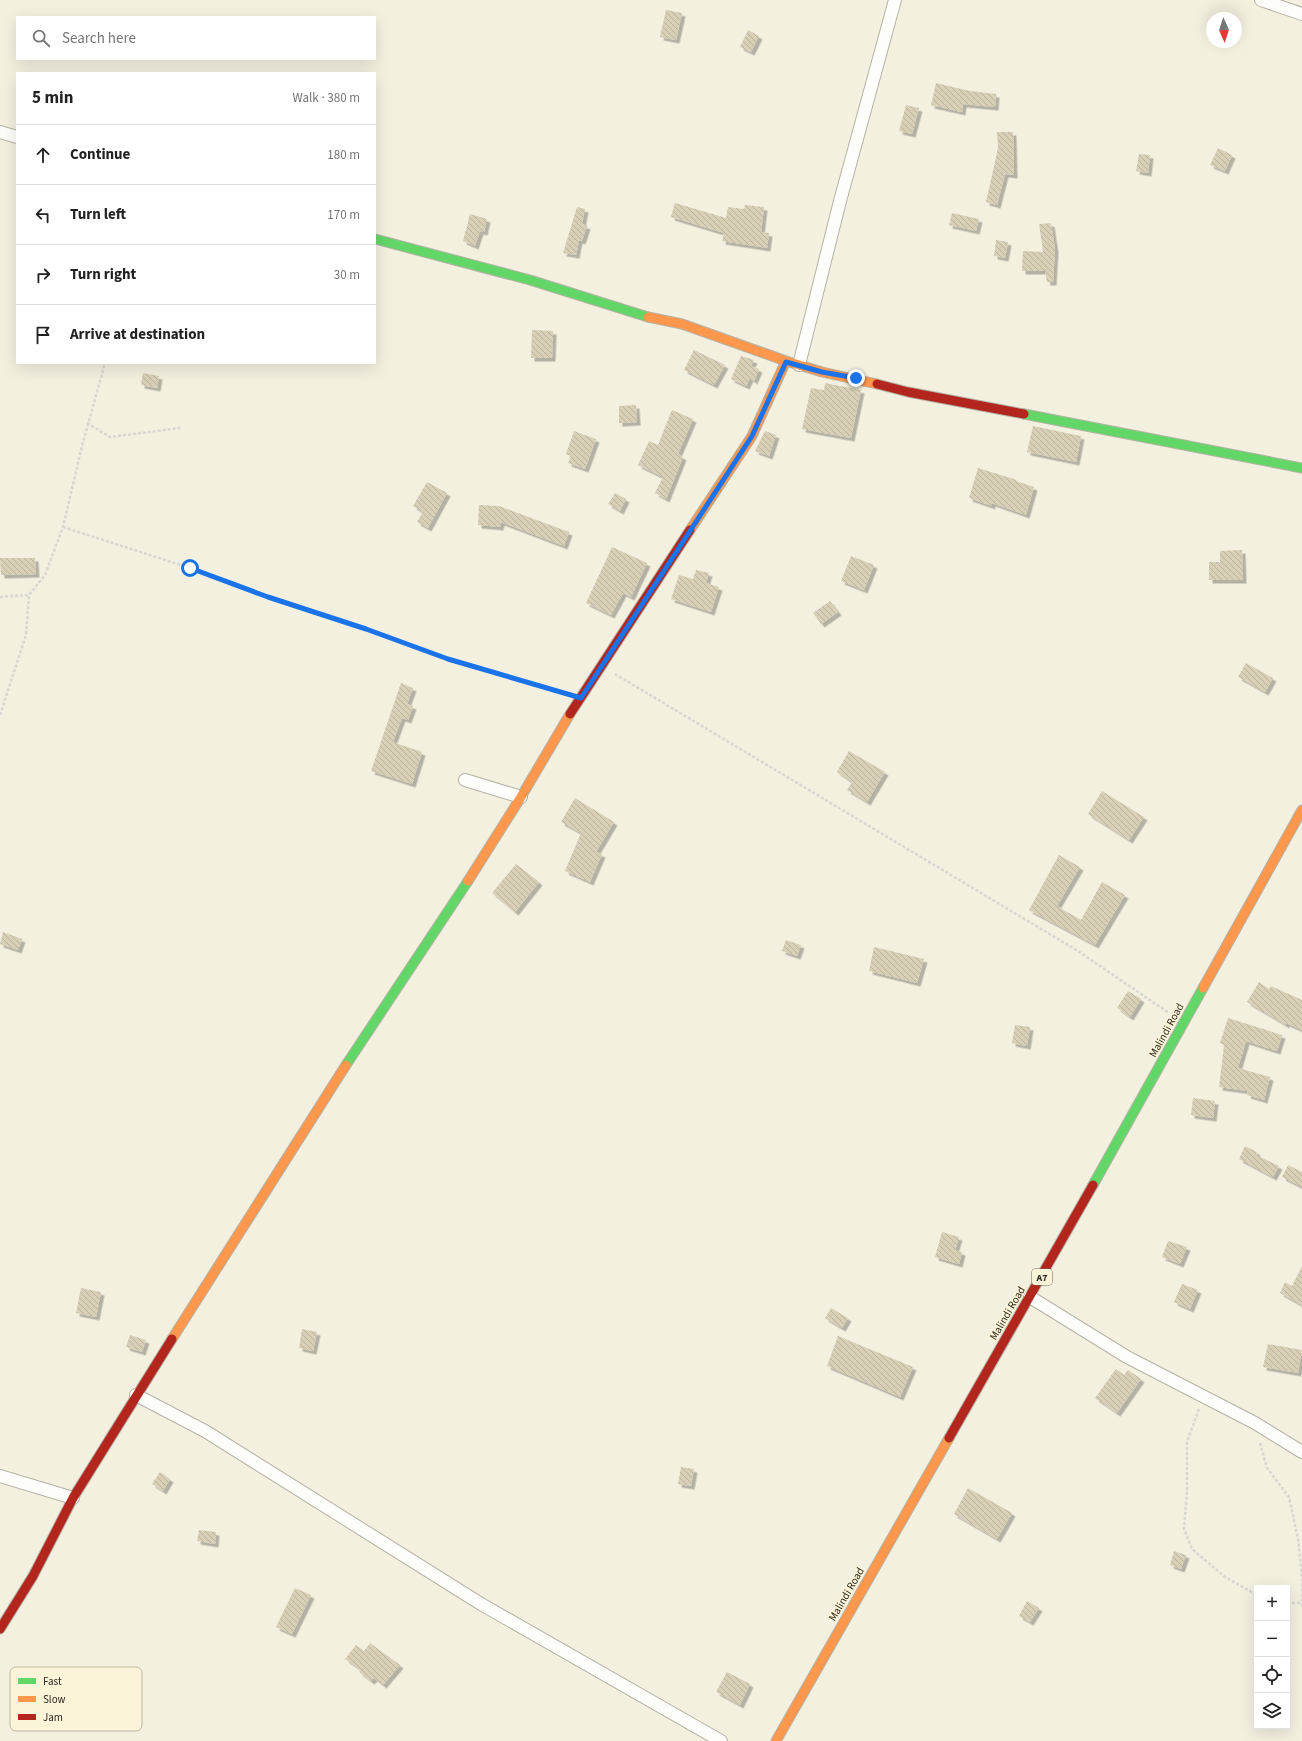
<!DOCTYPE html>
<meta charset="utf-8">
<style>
body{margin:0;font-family:"Source Sans 3",sans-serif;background:#f6f6f6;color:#222}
.controls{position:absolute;right:12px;bottom:12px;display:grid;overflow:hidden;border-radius:0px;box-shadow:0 4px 16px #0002}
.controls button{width:36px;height:36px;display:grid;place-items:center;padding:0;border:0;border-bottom:1px solid #e0e0e0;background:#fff;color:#222;font:20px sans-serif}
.compass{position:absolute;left:1206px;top:12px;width:36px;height:36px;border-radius:50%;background:#fff;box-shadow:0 4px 16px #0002;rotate:177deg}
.stop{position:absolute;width:12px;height:12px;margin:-9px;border:3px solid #1a73e8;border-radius:50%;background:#fff}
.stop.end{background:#1a73e8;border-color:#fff;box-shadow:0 1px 4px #0008}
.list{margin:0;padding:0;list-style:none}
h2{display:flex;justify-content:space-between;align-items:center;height:52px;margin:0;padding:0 16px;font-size:17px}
h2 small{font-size:13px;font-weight:400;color:#767676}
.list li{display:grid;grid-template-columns:26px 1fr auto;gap:12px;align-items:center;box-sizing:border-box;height:60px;padding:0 16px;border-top:1px solid #e0e0e0}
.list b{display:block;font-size:15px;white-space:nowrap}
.list em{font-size:13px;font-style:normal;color:#767676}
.icon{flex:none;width:22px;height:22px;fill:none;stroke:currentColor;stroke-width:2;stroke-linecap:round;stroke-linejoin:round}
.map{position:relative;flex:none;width:1302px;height:1741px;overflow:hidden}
.search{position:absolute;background:#fff;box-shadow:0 4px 16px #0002;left:16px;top:16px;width:360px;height:44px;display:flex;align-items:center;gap:10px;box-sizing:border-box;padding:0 14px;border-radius:0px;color:#767676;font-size:15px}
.panel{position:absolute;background:#fff;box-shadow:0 4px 16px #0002;left:16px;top:72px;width:360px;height:292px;border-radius:0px}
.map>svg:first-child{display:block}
</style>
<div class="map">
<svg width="1302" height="1741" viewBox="0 0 1302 1741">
<defs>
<pattern id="building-back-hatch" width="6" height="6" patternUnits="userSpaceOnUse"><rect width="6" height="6" fill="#d7d0b6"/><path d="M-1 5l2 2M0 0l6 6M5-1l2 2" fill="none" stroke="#b9b39c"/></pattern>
<filter id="shadow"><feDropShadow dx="3.5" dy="3.5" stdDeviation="0" flood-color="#0004"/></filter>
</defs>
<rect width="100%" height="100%" fill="#f4f0e0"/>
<path fill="url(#building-back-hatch)" filter="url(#shadow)" d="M666,10l16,3 -6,27 -16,-3z
M748,30l11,6 -8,16 -11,-5z
M936,83l34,8 26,3 -1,13 -32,-3 -1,8 -31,-7z
M906,105l13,3 -7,26 -13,-3z
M997,132h16l1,43 -9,-1 -8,31 -11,-3 12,-54z
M1218,148l14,7 -7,16 -15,-6z
M1139,154l11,1 -2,18 -12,-2z
M675,203l51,15 2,-11 16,2 1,-4 19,2 -3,25 8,1 -2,15 -45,-7 2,-8 -53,-16z
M577,207l8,2 -3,15 5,2 -5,15 -3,-1 -3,15 -13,-2z
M952,213l27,6 -3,12 -27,-6z
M470,214l17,5 -3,13 -4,-1 -5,15 -12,-5z
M1051,223l4,26 -2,33h-6l-2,-11h-23l1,-20 20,1 -4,-28z
M996,240l12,2 -3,16 -11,-2z
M532,330l21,1 -1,27h-21z
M694,350l31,15 -11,20 -30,-15z
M741,356l13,4 -3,6 8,3 -5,12 -4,-3 -4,8 -15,-7z
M143,373l16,3 -2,12 -16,-3z
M825,383l36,7 -10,48 -49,-9 9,-41 13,2z
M636,405l1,17 -18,1v-17z
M672,410l21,9 -15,35 5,3 -17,42 -11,-6 8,-16 -25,-12 11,-24 9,4z
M1033,426l48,10 -5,26 -49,-10z
M574,431l22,8 -11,30 -17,-6 3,-7 -5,-2z
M765,431l11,4 -7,21 -14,-5z
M978,468l39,12 -1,1 18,6 -8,28 -34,-12v3l-23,-8z
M427,482l20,11 -19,35 -11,-6 6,-10 -10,-6z
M615,493l11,6 -6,12 -12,-7z
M479,505l20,1 70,26 -5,14 -63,-24 -1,5 -22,-2z
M612,547l35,16 -16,34 -8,-4 -12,22 -25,-12z
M1242,550l1,30h-34v-18h11v-11z
M851,556l23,9 -10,25 -23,-9z
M0,558h35l1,16 -35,1z
M696,570l13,3 -3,10 13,4 -8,25 -40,-13 8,-24 14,4z
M830,601l8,11 -17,12 -8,-11z
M1246,663l27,15 -8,14 -27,-15z
M401,683l12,5 -6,16 6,2 -5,14 -6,-2 -9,24 29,10 -10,32 -41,-13z
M849,751l36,21 -18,30 -20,-12 5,-8 -15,-10z
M1102,791l42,26 -15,23 -41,-26z
M575,798l39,24 -18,30 6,2 -12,28 -25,-11 16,-38 -20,-11z
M1059,855l21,12 -23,39 24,14 21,-38 23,13 -30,50 -66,-35z
M516,864l23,18 -24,30 -23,-19z
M3,932l19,7 -4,11 -18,-6z
M786,940l15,5 -4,11 -15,-5z
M874,947l50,12 -7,24 -48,-12z
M1259,982l10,7 2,-3 31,14v30l-16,-7v2l-39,-23z
M1128,991l13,8 -11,18 -13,-9z
M1228,1018l54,17 -5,16 -31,-10 -8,27 32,9 -6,23 -17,-5 1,-4 -29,-4 5,-42 -4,-2z
M1015,1025l15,2 -3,19 -15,-3z
M1193,1098l22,3 -2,17 -22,-3z
M1245,1146l12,6 -1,3 23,11 -6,11 -34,-18z
M1288,1165l14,7v15l-20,-10z
M942,1232l17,5 -4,13 7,2 -3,12 -24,-7z
M1168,1241l19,6 -7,17 -18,-7z
M1302,1266v39l-22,-12 5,-11 7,4z
M1182,1284l16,6 -8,19 -16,-7z
M81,1288l20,4 -5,25 -20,-4z
M831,1308l17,10 -6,10 -17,-10z
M302,1329l15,3 -4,19 -14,-3z
M130,1335l16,5 -4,12 -16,-5z
M838,1336l75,31 -13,30 -73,-31z
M1268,1344l34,6 -4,23 -35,-6z
M1116,1369l8,6 4,-5 13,9 -24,34 -22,-15z
M681,1467l13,2 -3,17 -13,-2z
M160,1472l10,7 -7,12 -11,-7z
M968,1488l44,25 -15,26 -43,-25z
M199,1530l17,2 -1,12 -18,-3z
M1174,1551l12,4 -5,14 -11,-4z
M295,1588l16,7 -19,39 -16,-7z
M1027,1601l12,7 -9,14 -11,-6z
M370,1643l30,22 -17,20 -9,-7 -3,3 -12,-9 2,-2 -16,-11 11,-14 8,6z
M727,1672l23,12 -10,21 -24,-13z"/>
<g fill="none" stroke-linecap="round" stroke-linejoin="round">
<g stroke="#b5b2a6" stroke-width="14">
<path id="street" d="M1261,0l41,14
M0,132l17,5
M799,365l41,-164 55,-201
M465,780l56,17
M1030,1297l97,60 128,66 47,29
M136,1395l69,36 276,173 240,137
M0,1476l73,22"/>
</g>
<g stroke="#b5b2a6" stroke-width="11">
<path id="fast" d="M375,239l155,41 118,37
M1024,414l278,54
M346,1065l122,-184
M1093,1185l110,-197"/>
</g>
<g stroke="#b5b2a6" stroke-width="11">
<path id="slow" d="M648,317l34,7 104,37 36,11 55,12
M690,530l62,-94 34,-75
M468,881l53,-84 49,-83
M1203,988l99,-178
M172,1339l174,-274
M776,1741l173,-303"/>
</g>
<g stroke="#b5b2a6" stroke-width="11">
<path id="jam" d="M877,384l31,8 116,22
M570,714l120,-184
M949,1438l144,-253
M0,1629l33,-53 40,-78 99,-159"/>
</g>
<path stroke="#d7d6d1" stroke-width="2.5" stroke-dasharray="3 2" stroke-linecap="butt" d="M87,423l23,14 70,-9
M63,527l127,41 78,29 98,32 82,30 117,34
M0,597l29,-2
M615,674l463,277 91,62
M0,715l26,-80 3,-40 16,-20 18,-48 19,-81 23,-83
M1199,1409l-12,33v49l-3,38 8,20 33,28 32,18
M1260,1443l7,25 22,29 9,42 4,38v30
M1287,1603h14"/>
<use href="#street" stroke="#fdfdfa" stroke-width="12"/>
<use href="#fast" stroke="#63d668" stroke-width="9"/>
<use href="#slow" stroke="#ff974d" stroke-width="9"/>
<use href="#jam" stroke="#b3261e" stroke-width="9"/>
</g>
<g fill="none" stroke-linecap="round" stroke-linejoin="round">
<path stroke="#1a73e8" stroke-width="5" d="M190,568l78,29 98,32 82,30 133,39 171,-262 34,-74 36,10 34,6"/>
</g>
<g text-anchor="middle" stroke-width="3" stroke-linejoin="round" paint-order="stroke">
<rect fill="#fcf4d8" stroke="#6c6758" stroke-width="1" x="1032" y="1269" width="20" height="16" rx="3"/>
<g font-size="10" font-weight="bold" fill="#2e2b21">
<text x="1042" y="1281">A7</text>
</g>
<g font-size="11" fill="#2e2b21" stroke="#fcf4d8">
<text transform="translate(1166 1030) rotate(-61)" y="4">Malindi Road</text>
<text transform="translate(1007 1313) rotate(-60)" y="4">Malindi Road</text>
<text transform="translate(846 1594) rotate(-60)" y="4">Malindi Road</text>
</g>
</g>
<rect x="10" y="1667" width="132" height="64" rx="6" fill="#fcf4d8" stroke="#beb8a1" stroke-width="1"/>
<rect x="18" y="1678" width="18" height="6" fill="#63d668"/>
<rect x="18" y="1696" width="18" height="6" fill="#ff974d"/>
<rect x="18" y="1714" width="18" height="6" fill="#b3261e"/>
<g font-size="11" fill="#2e2b21">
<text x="43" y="1685">Fast</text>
<text x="43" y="1703">Slow</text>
<text x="43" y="1721">Jam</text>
</g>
</svg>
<div class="controls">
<button>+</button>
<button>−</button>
<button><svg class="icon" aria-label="locate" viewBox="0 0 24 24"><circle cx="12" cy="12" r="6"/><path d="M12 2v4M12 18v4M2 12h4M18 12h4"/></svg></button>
<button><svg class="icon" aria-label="layers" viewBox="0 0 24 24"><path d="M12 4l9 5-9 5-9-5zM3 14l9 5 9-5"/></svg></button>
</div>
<svg class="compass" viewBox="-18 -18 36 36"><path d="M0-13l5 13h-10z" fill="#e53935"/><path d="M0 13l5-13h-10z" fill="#767676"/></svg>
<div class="stop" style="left:190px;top:568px"></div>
<div class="stop end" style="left:856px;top:378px"></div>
<div class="search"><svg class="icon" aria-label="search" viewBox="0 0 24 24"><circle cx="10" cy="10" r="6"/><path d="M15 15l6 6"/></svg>Search here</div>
<section class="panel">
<h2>5 min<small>Walk · 380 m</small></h2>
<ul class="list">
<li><svg class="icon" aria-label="ahead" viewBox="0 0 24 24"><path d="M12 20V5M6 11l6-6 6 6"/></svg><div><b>Continue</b></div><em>180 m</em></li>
<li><svg class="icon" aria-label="left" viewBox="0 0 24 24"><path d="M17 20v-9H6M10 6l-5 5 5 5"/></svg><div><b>Turn left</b></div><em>170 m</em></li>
<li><svg class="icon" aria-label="right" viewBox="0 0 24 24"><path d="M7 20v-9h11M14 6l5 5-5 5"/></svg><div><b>Turn right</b></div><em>30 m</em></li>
<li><svg class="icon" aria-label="arrive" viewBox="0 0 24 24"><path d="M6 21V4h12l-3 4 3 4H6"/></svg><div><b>Arrive at destination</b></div></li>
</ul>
</section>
</div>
